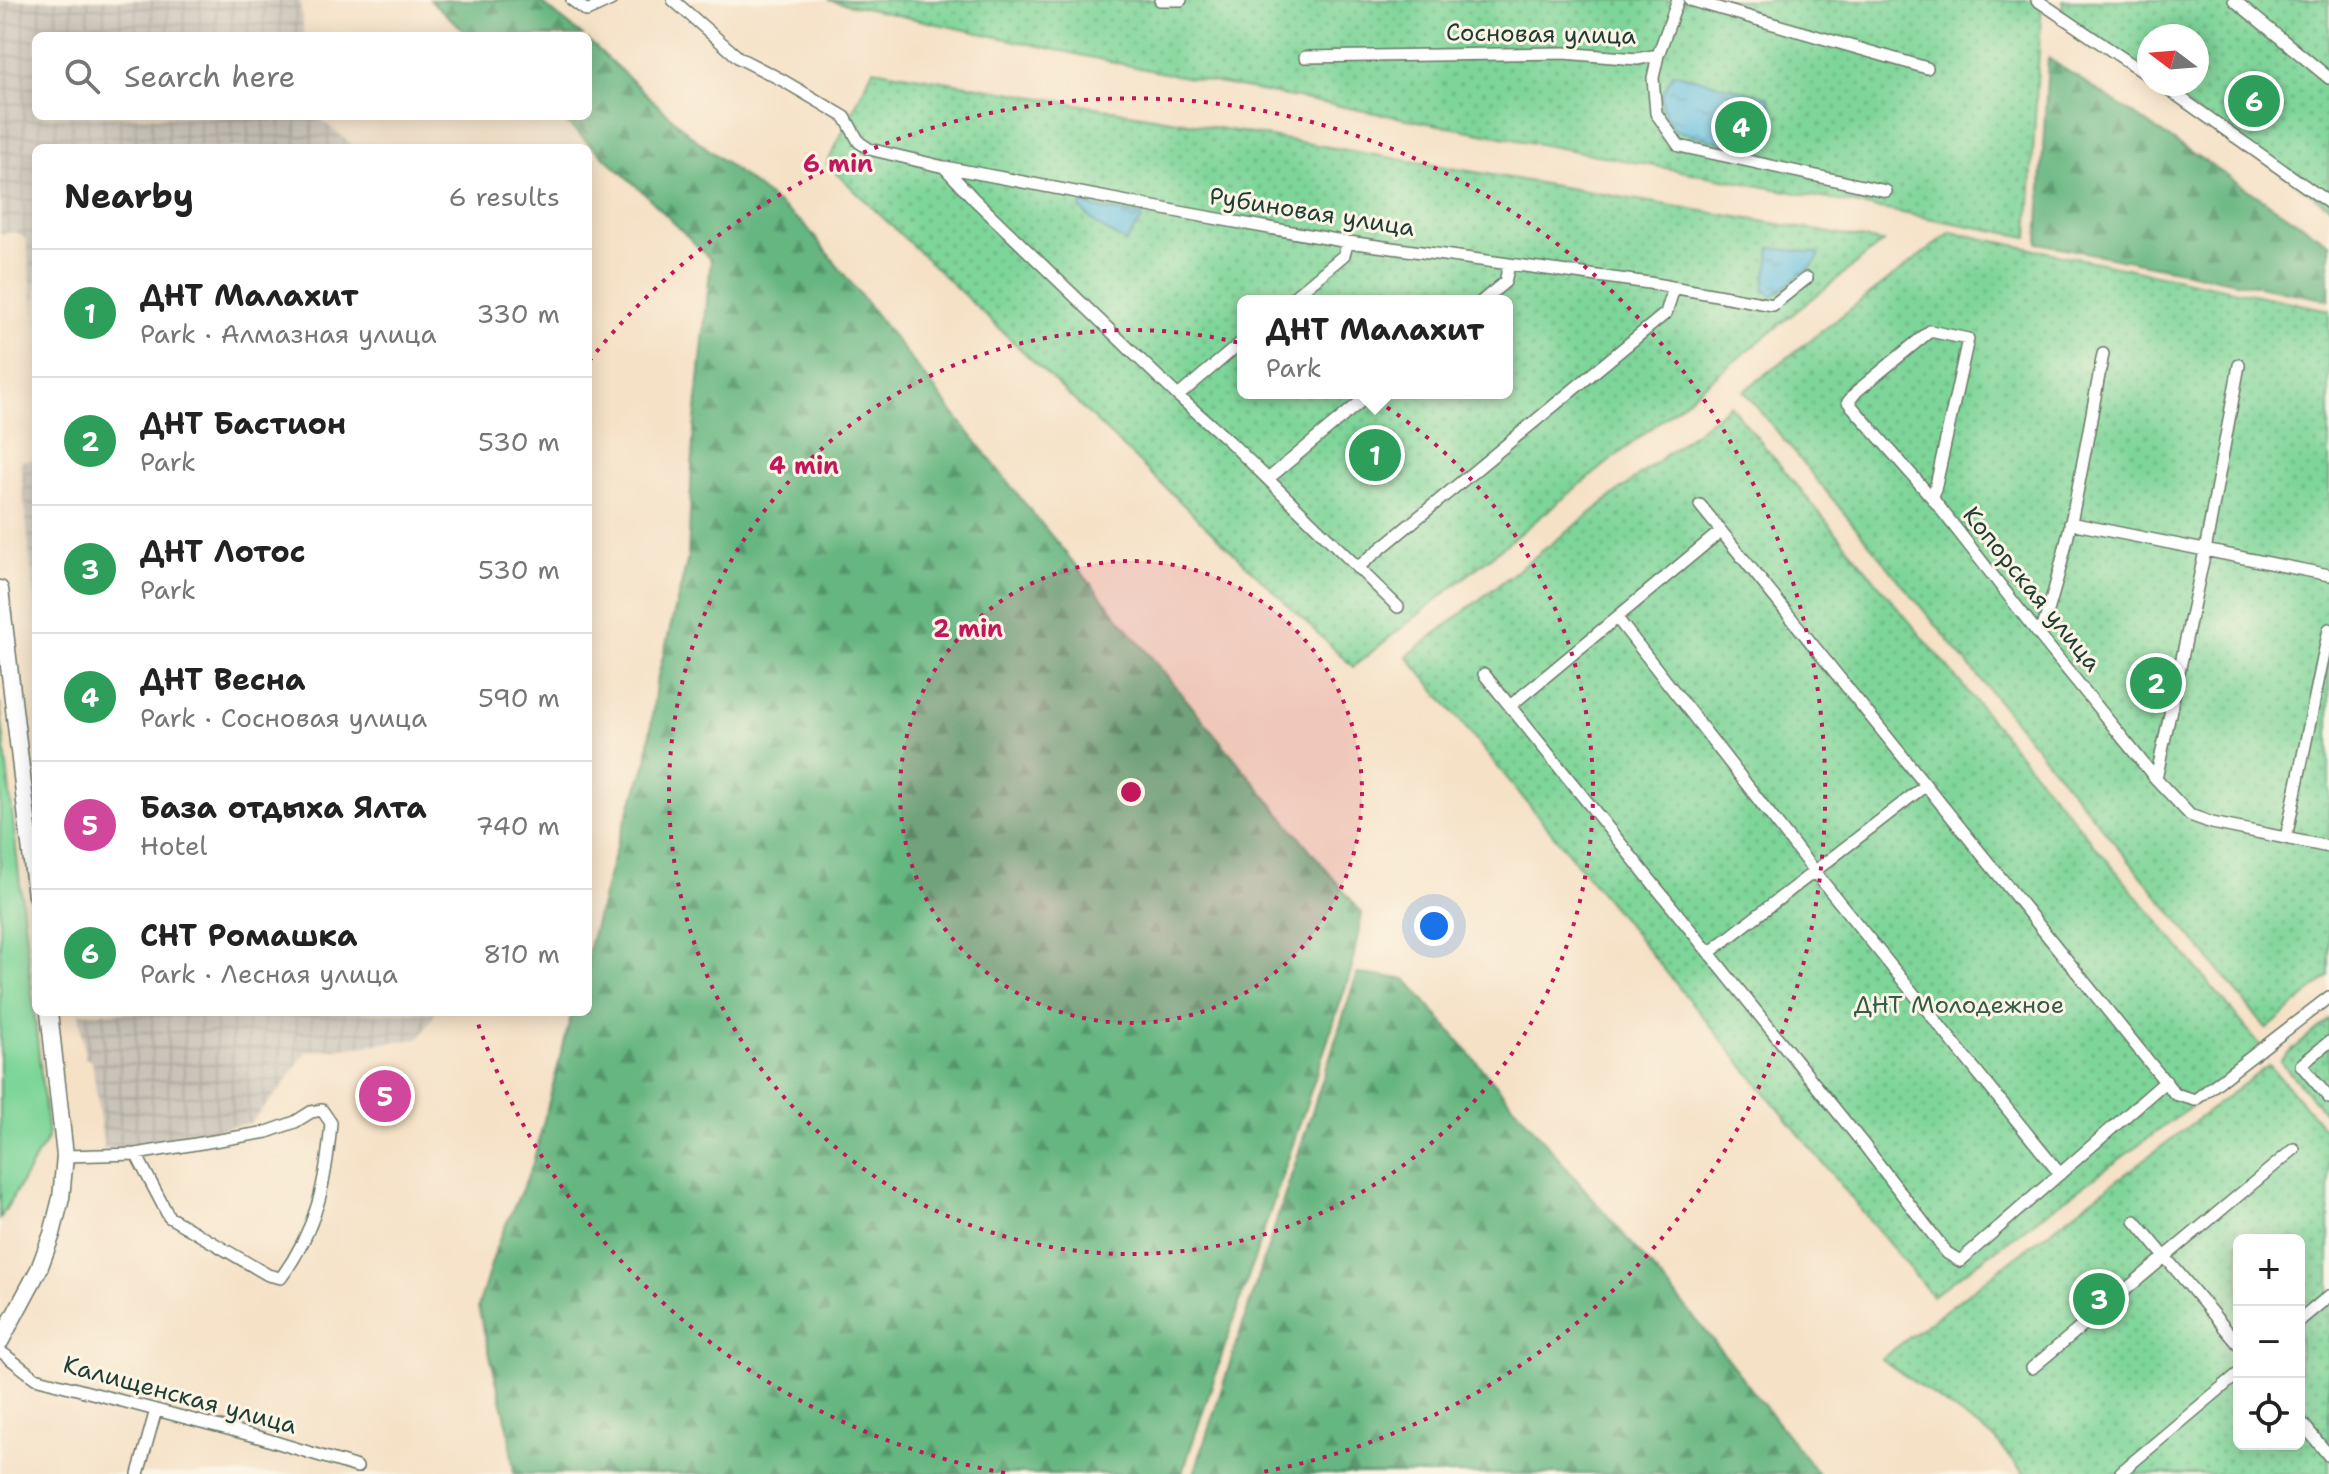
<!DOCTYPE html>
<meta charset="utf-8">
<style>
body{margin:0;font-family:"Shantell Sans",sans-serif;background:#f2f2f2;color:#222}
.controls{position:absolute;right:24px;bottom:24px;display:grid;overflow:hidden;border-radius:12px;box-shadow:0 4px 20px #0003}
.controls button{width:72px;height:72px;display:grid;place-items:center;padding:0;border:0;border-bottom:2px solid #e0e0e0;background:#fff;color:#222;font:40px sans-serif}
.compass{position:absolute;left:2137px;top:24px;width:72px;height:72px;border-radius:50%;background:#fff;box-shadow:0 4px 20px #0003;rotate:286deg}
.you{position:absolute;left:1434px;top:926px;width:28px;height:28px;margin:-20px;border:6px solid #fff;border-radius:50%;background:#1a73e8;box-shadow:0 0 0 12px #1a73e833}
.badge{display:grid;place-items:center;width:52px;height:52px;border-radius:50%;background:#b45309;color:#fff;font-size:26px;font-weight:700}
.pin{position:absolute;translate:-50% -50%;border:4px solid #fff;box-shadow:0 2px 8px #0006}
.popup{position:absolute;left:1237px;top:295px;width:276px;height:104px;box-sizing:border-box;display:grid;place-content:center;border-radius:12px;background:#fff;filter:drop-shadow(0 2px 6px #0005);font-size:26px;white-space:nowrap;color:#767676}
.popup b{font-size:30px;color:#222}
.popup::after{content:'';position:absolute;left:50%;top:100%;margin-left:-16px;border:16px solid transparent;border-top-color:#fff}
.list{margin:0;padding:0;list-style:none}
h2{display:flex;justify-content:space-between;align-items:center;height:104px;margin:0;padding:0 32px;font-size:34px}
h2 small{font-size:26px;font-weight:400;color:#767676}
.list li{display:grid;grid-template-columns:52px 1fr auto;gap:24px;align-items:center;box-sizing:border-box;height:128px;padding:0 32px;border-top:2px solid #e0e0e0}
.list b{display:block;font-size:30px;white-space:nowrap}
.list p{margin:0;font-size:26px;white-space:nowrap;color:#767676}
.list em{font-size:26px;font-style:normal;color:#767676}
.icon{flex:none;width:44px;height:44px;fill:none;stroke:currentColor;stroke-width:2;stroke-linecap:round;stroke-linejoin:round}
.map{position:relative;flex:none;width:2329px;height:1474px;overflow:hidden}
.search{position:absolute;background:#fff;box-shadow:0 4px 20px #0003;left:32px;top:32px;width:560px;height:88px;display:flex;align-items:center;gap:20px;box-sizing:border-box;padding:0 28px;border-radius:12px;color:#767676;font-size:30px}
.panel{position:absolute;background:#fff;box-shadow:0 4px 20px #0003;left:32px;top:144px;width:560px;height:872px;border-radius:12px}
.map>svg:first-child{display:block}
</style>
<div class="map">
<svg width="2329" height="1474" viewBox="0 0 2329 1474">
<defs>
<pattern id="industrial-grid" width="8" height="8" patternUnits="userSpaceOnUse" patternTransform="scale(2)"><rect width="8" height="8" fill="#c9c3b8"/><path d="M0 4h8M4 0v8" fill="none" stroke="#aca89f"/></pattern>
<pattern id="forest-firs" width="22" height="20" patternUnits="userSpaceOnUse" patternTransform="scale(2)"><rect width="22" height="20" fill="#66b681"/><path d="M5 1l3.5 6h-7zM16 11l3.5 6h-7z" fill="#53956a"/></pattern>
<pattern id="garden-dots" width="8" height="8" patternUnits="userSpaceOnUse" patternTransform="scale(2)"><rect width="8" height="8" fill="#7ed599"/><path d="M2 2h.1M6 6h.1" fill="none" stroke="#67ae7e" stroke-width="1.8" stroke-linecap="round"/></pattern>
<pattern id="water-ripples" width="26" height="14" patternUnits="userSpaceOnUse" patternTransform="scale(2)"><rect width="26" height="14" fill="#62bfe0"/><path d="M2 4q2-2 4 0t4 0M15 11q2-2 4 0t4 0" fill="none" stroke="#509cb6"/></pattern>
</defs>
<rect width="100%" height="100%" fill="#fcf5e5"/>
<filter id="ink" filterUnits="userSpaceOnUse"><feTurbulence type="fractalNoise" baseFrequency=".0125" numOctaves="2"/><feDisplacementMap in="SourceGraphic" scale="16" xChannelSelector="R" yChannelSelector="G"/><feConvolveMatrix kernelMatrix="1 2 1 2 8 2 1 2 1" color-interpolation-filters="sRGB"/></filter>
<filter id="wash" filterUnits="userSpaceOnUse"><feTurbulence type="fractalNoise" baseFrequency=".006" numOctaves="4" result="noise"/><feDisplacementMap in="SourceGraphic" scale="32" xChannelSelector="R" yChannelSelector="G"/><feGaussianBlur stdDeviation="1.8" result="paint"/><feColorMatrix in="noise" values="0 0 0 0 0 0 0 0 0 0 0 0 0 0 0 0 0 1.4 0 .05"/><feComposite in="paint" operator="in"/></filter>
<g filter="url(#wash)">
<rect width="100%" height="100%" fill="#f5e1c6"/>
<path fill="url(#industrial-grid)" d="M0,0h300l4,36h-268v80h280l37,29v3h-317v176l-10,-85 -10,-7 -16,1z
M36,459v155l-16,-153z
M79,1012h357l-17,27 -113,13 -24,35 -32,36 -146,27 -12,-89 -7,-3z"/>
<path fill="#7ed599" stroke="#4e8966" stroke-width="2" d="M0,703l48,434 -48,82z"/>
<path fill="url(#forest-firs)" stroke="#427a5a" stroke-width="2" d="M430,0h108l45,36h-113z
M588,40l101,94 117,92 220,279 336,408 -11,58 -169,503h-668l-6,-47 -30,-120 20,-65 34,-75 40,-155h16v-61l30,-111 29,-79 9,-77 32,-126 5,-117 18,-181 -67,-67 -85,-77h29z
M2048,58l281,185v57l-291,-57z
M1357,974l49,5 297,349 115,146h-624z"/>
<path fill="url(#garden-dots)" stroke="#4e8966" stroke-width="2" fill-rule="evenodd" d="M828,0h1214l-14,237 -874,-166z
M2063,0h266v206l-173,-122h41v-48h-48v43l-87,-64z
M873,69l1010,173 -530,425 -526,-503zM1243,301h264v92h-264z
M1951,232l378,78v666l-62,53 -523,-638z
M1730,405l536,647 -334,244 -525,-640z
M2329,1019v99l-49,-57z
M2269,1065l60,69v340h-305l-29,-35 -114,-80zM2239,1240h60v204h-60z"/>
<path fill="url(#water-ripples)" stroke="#407e8a" stroke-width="2" d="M1673,73l95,24 6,18 -8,22 -29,10 -62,-17 -9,-12 -5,-20z
M1082,203l13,5 46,8 1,3 -16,23 -28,-16 -18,-18z
M1771,248l46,5 2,4 -7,9 -39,30 -9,-7z"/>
</g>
<g filter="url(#ink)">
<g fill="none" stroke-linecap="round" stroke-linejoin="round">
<g stroke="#6a7667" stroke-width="14">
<path id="street" d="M572,0l15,11 24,-11
M673,0l66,58 43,22 63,37 14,25 10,7 75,18 31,33 203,196 51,45 169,166
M1160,0h21
M1690,0l237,68
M2037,0l112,76
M2234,0l95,78
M1658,55l20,-55
M1305,57l258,-4 74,6 21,-4 -5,23 3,35 23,33 207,45
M2161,84l168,119
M945,167l240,46 163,29 301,41 124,22 34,-27
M1289,301l55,-46 4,-13
M1482,301l23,-19 4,-18
M1178,396l65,-55
M1268,479l103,-86
M1933,499l35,-160 -38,-8 -73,60 -9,11 85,97 107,137 116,143 34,36 22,8 117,24
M1700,505l475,589 20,6 134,-103
M2070,523l259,52
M1357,568l309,-255 8,-25
M1617,618l197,253 246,303
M2040,636c31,-91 45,-188 63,-282
M1484,674l380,471 83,108 13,8 206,-180
M1510,706l211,-175
M2156,779l49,-228 34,-186
M2286,838l43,-209
M1709,953l217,-168
M2329,1042l-28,23 28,33
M65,1156l71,-2 131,-22 28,-10 16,-10 11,-2 9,13c-5,60 -14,105 -50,155l-13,-3 -99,-58 -33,-63
M2135,1221l104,124
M2299,1321l30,-25
M0,1351l35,27 227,60 95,29
M2032,1368l262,-219
M2299,1419l30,37
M2121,1472l118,-99
M138,1474l18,-64"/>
</g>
<g stroke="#6a7667" stroke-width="19">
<path id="secondary" d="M0,589l36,307
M0,1342l39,-73 13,-35 9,-36 4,-42 -16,-144"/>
</g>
<use href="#street" stroke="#fff" stroke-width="11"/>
<use href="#secondary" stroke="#fff" stroke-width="16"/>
</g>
</g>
<circle cx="1131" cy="792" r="231" fill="#c2185b" fill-opacity=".12"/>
<g fill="none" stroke="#c2185b" stroke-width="4" stroke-dasharray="4 8">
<circle cx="1131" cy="792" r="231"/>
<circle cx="1131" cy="792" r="462"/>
<path d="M1005 1473A693 693 0 0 1 476 1018M589 361A693 693 0 1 1 1257 1473"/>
</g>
<g text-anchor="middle" stroke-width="6" stroke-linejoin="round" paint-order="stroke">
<g font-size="24" fill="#1f3d34" stroke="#fcf5e5">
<text transform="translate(1541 34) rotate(1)" y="8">Сосновая улица</text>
<text transform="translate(1312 212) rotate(9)" y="8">Рубиновая улица</text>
<text transform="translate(2032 589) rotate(51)" y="8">Копорская улица</text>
<text transform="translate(180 1395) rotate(15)" y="8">Калищенская улица</text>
</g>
<g font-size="24" fill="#325b48" stroke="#fcf5e5">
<text x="1959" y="1013">ДНТ Молодежное</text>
</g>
</g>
<circle cx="1131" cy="792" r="12" fill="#c2185b" stroke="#fcf5e5" stroke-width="4"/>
<g font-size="24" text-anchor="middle" font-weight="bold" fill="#c2185b" stroke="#fcf5e5" stroke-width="6" stroke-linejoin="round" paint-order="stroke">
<text x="838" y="172">6 min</text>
<text x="804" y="474">4 min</text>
<text x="968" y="637">2 min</text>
</g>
</svg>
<div class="controls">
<button>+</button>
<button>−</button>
<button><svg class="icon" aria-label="locate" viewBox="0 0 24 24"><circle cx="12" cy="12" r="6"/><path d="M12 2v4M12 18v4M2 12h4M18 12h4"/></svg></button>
</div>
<svg class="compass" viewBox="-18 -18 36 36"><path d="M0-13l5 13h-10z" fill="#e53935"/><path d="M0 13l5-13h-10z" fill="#767676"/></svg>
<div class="you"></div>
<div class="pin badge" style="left:1375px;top:455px;background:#2e9e5b">1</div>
<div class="popup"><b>ДНТ Малахит</b>Park</div>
<div class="pin badge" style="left:2156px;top:683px;background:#2e9e5b">2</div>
<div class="pin badge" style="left:2099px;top:1299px;background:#2e9e5b">3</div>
<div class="pin badge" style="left:1741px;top:127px;background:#2e9e5b">4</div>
<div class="pin badge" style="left:385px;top:1096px;background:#d1479c">5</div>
<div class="pin badge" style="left:2254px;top:101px;background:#2e9e5b">6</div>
<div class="search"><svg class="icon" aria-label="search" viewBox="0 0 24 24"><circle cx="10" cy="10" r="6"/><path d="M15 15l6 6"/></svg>Search here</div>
<section class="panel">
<h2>Nearby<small>6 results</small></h2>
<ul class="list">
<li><span class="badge" style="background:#2e9e5b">1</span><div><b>ДНТ Малахит</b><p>Park · Алмазная улица</p></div><em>330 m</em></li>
<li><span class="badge" style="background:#2e9e5b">2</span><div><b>ДНТ Бастион</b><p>Park</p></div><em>530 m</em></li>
<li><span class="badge" style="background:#2e9e5b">3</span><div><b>ДНТ Лотос</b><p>Park</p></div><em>530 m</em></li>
<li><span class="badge" style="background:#2e9e5b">4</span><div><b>ДНТ Весна</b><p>Park · Сосновая улица</p></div><em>590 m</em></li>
<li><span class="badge" style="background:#d1479c">5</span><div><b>База отдыха Ялта</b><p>Hotel</p></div><em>740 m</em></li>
<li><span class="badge" style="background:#2e9e5b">6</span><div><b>СНТ Ромашка</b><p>Park · Лесная улица</p></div><em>810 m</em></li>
</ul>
</section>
</div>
